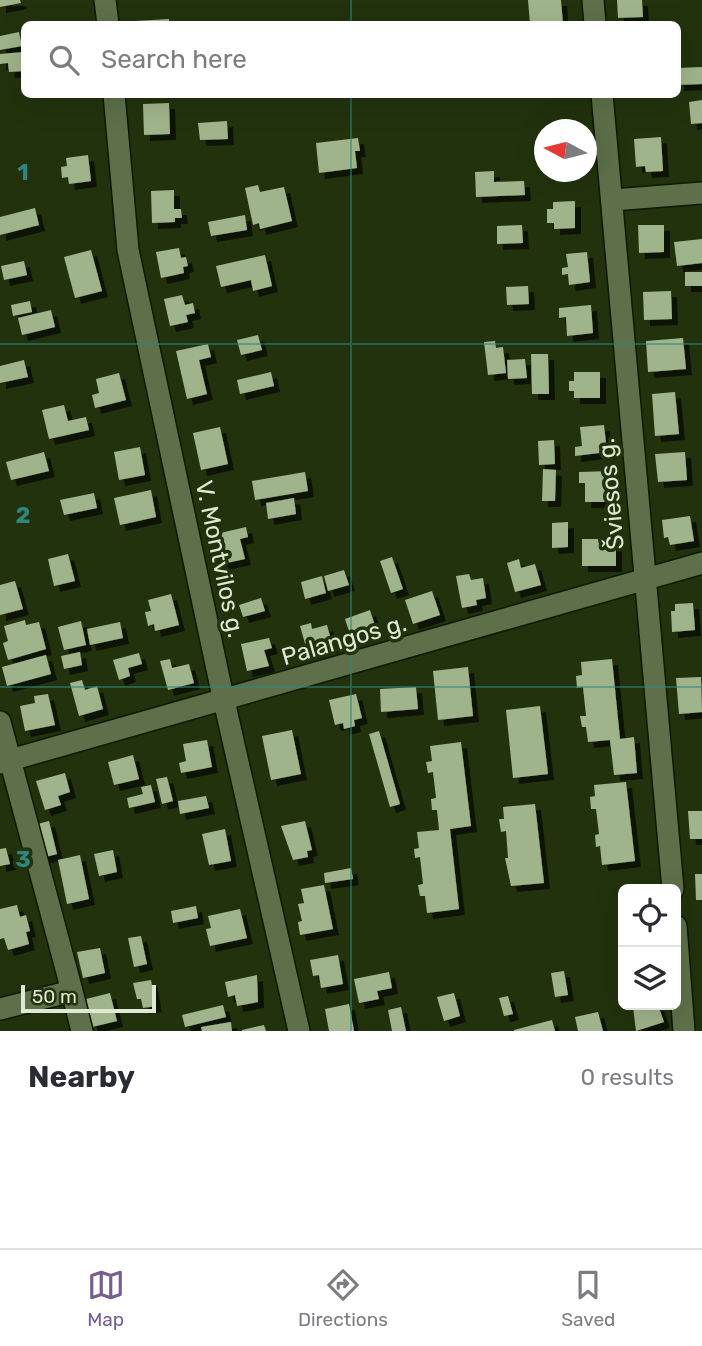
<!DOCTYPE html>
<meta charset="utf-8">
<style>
body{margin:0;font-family:Rubik,sans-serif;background:#f7f7f7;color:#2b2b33}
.controls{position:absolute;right:21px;bottom:21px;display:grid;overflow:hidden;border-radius:10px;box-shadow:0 7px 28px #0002}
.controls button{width:63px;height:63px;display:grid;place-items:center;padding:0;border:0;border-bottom:2px solid #e1e1e2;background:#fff;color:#2b2b33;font:35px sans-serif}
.compass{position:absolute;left:534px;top:119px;width:63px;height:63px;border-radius:50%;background:#fff;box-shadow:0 7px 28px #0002;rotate:277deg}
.scale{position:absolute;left:21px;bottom:18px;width:135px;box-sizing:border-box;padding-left:7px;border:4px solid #dfead5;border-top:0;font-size:19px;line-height:24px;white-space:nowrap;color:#dfead5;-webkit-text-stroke:5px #22320d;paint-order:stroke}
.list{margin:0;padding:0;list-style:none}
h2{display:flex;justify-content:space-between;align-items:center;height:91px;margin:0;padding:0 28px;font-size:30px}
h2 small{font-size:23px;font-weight:400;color:#7c7c81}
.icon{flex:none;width:38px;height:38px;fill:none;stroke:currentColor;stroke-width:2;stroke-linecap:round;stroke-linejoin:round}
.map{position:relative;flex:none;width:702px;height:1031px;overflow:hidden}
.search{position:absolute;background:#fff;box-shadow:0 7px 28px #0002;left:21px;right:21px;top:21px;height:77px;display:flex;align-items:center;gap:18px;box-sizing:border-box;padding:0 24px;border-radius:10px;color:#7c7c81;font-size:26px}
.sheet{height:217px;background:#fff}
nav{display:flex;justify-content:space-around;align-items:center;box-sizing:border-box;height:98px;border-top:2px solid #e1e1e2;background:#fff;font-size:19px;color:#7c7c81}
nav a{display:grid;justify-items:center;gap:4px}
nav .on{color:#765e8e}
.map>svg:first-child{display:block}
</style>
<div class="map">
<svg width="702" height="1031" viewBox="0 0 702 1031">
<defs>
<filter id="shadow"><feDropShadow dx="6" dy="6" stdDeviation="0" flood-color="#0009"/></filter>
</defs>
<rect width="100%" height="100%" fill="#22320d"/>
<path fill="#a0b48b" filter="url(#shadow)" d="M0,0h20l1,3 -21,4z
M528,0h33l2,24h-33z
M617,0h25l1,17 -25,1z
M169,19v5h-33l-1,-3z
M19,32l3,14 -22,4v-14z
M24,52v19l-15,1 -1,-9 -8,1v-10z
M702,67v17l-24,1v-17z
M702,100v23l-11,1 -2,-22z
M169,103l1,31 -26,1 -1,-31z
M227,121l1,18 -28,1 -2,-17z
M661,137l2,34 -17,1 -1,-6 -9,1 -2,-28z
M358,138l2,13h-5l2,17 -38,5 -3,-30z
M88,155l3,26 -22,3 -1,-7 -6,1 -1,-11 6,-1 -1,-8z
M494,171v11l30,-1 1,14 -49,2 -1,-25z
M258,185l2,7 24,-5 8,34 -32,8 -1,-6 -6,2 -8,-37z
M174,190v19h7l1,9h-7v4l-23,1 -1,-32z
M575,201v27l-21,1v-6h-7v-14h6v-7z
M35,208l4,17 -39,10v-18z
M245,215l2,15 -36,6 -3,-14z
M522,225l1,18 -26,1v-18z
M638,225h26v27l-25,1z
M702,239v24l-25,3 -3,-24z
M179,248l2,10 5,-1 2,9 -5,1 1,6 -23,5 -5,-26z
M91,250l11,41 -27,7 -11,-41z
M587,252l3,30 -21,3 -1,-11 -6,1v-7l6,-1 -2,-13z
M265,255l7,31 -19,5 -2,-11 -30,7 -5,-21z
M24,261l3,14 -23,5 -3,-14z
M685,272h17v14h-17z
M528,286l1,18 -22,1 -1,-18z
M671,291l1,28 -28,1 -1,-28z
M182,295l3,10 8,-2 2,10 -9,2 2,7 -18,4 -6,-27z
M30,301l2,11 -19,4 -2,-11z
M591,305l2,28 -26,3 -1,-19 -7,1v-10z
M51,310l4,17 -33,8 -4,-17z
M258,335l4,15 -21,5 -4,-15z
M683,338l3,31 -38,3 -2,-31z
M495,341l1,7 7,-1 3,26 -18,2 -4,-33z
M208,344l3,13 -12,3 8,34 -20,5 -11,-48z
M531,354h17l1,40h-17z
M525,359l2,19 -19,1 -1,-19z
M24,360l4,17 -28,6v-17z
M271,372l3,14 -34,8 -3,-14z
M574,372h26v26h-26v-7h-5v-10h5z
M119,373l7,27 -31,8 -3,-13 7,-2 -3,-14z
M675,392l4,42 -24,2 -3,-42z
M64,405l4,16 18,-4 3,13 -40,9 -7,-29z
M604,425l3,27 -32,4v-9l7,-1 -2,-19z
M220,427l8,37 -27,6 -8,-37z
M554,440l1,24 -16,1 -1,-24z
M140,447l5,28 -26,5 -5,-28z
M44,452l5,19 -38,9 -5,-18z
M685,452l2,28 -29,2 -3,-28z
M543,469l13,1 -1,31h-13z
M611,471v31h-26v-19h-6v-11z
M305,472l3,19 -53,9 -3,-19z
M151,490l5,27 -36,8 -6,-27z
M94,493l3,15 -33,7 -4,-15z
M294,498l2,16 -28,5 -2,-16z
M690,516l4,25 -24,4 -2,-8 -4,1 -2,-18z
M568,522v25l-16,1v-25z
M246,527l2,10 -8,2 5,20 -23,5 -6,-30z
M582,539h34v27h-34z
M68,554l7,27 -21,5 -6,-27z
M392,557l11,32 -12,4 -11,-32z
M519,559l2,9 14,-4 6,21 -26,7 -8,-29z
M344,570l5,15 -21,6 -4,-15z
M469,574l2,6 12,-2 3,20 -10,2 1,5 -15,3 -6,-32z
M322,576l4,17 -21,6 -4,-17z
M15,581l8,28 -23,6v-30z
M432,591l8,24 -27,9 -8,-24z
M171,594l8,31 -24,6 -1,-7 -6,2 -3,-14 6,-1 -3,-11z
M261,598l4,13 -22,6 -4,-12z
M693,603l2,27 -23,2 -1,-21h4v-7z
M370,610l7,22 -25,8 -7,-21z
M25,620l1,5 13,-3 7,27 -38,11 -5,-17 5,-2 -4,-15z
M81,621l5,24 -22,5 -6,-23z
M120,622l3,16 -33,7 -3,-16z
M311,623l1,6 15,-4 6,22 -25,7 -8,-28z
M269,638l3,10 -8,2 5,16 -22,5 -6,-27z
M80,652l2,13 -18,4 -3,-13z
M139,653l3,11 -14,4 2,8 -11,4 -6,-20z
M46,655l5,19 -44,12 -5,-19z
M170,659l2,9 17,-4 5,19 -26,7 -8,-29z
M612,659l8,80 14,-2 3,36 -23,2 -4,-35 -22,2 -2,-15h-4l-2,-11h6l-3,-29 -6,1 -1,-12 6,-1 -1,-13z
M468,667l5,49 -35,4 -5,-49z
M701,677l1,35 -23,2 -3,-36z
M82,680l3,10 12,-4 6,23 -24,7 -9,-33z
M416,687l2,22 -37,3 -1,-23z
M48,694l7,31 -30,6 -5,-25 15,-3 -1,-7z
M356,694l6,24 -8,2 1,6 -11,3 -1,-6 -8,2 -6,-25z
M540,706l8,68 -35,4 -7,-68z
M292,730l9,44 -30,6 -9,-44z
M379,731l21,73 -10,3 -21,-73z
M207,740l5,27 -31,6 -2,-10 7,-2 -3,-17z
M461,742l10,84 -21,3 9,80 -32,4 -2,-17h-5l-2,-11 5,-1 -3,-27 -5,1 -1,-9 5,-1 -2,-16 22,-2 -2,-20h-5l-1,-11 5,-1 -3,-26 -5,1 -2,-11 6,-1 -2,-15z
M133,755l6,24 -25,6 -6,-23z
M65,773l5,19 -12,4 3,9 -16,5 -9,-29z
M167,777l6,24 -11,3 -6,-25z
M626,782l9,79 -33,4 -2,-19 -4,1 -1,-12 4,-1 -3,-25h-5l-1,-12 5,-1 -1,-11z
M151,785l4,17 -26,6 -2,-10 16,-4 -2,-7z
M206,796l3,12 -29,6 -2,-13z
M535,804l9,79 -33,3 -6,-28h3l-2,-27 -5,1 -2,-13h5l-1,-12z
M688,811h14v28h-12z
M49,821l8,33 -15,4 -8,-33z
M305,821l7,29 -5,1 1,6 -15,3 -12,-34z
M225,829l6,32 -22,4 -7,-31z
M6,848l4,16 -10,2v-17z
M113,850l4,22 -18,4 -5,-22z
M80,855l9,44 -22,5 -9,-44z
M351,868l2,11 -28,4 -1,-10z
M695,874h7v26h-6z
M324,885l9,44 -33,6 -2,-13 4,-1 -4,-17 6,-1 -3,-14z
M17,905l3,12 6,-2 4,16 -4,1 3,12 -21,6 -4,-12 -4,1v-30z
M196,906l2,12 -25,5 -2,-12z
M240,909l7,29 -37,8 -4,-17 5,-1 -3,-12z
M141,936l6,28 -13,3 -6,-29z
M100,948l5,25 -22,5 -6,-26z
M338,955l5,29 -22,4 -2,-13 -6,1 -3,-16z
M564,971l4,24 -13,2 -4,-24z
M389,972l3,16 -15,3 2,8 -20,4 -5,-24z
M257,975l1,27 -21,4 -2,-11 -7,2 -3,-15z
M151,980l5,26 -13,2 -2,-9h-4l-4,-16z
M110,993l7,28 -25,6 -6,-28z
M454,993l6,23 -16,5 -7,-24z
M508,996l5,18 -9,2 -5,-18z
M349,1004l5,27h-25l-4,-22z
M223,1005l3,12 -41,10 -3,-12z
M639,1005h19l6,17 -28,9 -3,-24z
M401,1007l5,24h-14l-4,-21z
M598,1012l5,19h-25l-3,-14z
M552,1020l3,11h-41v-1z
M231,1022l1,9h-30l-1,-4z
M264,1025l2,6h-24v-1z"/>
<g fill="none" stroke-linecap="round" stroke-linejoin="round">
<g stroke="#0d1801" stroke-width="24">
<path id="street" d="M105,0l3,24
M593,0l2,24
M114,94l14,156 92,433 79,348
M602,94l71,795
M613,200l89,-7
M0,722l72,269
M0,763l702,-200
M676,926l8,105
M0,1009l72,-18 10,40"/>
</g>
<use href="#street" stroke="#5e704a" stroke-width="21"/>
</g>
<path fill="none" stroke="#2e877d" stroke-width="2" stroke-opacity="0.55" d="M351,0v24M351,94v937M0,344h702M0,687h702"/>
<g text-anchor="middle" stroke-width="7" stroke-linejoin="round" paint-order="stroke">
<g font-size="24" fill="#dfead5" stroke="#22320d">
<text transform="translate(611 494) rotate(-95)" y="8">Šviesos g.</text>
<text transform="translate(220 559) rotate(78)" y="8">V. Montvilos g.</text>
<text transform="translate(344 640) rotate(-16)" y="8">Palangos g.</text>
</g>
</g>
<g font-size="23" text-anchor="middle" font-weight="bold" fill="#2e877d" stroke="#22320d" stroke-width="7" stroke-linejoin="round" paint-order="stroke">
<text x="23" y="180">1</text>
<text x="23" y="523">2</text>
<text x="23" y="867">3</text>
</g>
</svg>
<div class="controls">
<button><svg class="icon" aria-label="locate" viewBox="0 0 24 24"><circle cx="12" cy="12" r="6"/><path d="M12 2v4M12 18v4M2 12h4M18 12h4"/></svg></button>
<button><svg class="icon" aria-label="layers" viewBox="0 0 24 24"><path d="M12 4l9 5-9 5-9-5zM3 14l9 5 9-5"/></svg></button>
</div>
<svg class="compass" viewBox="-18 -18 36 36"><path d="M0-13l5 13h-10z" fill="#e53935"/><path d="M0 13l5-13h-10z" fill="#7c7c81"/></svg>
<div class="scale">50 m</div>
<div class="search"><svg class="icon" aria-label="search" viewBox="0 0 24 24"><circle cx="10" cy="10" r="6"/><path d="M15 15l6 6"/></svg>Search here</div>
</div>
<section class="sheet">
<h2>Nearby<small>0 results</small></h2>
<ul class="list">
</ul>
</section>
<nav>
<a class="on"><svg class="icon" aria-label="map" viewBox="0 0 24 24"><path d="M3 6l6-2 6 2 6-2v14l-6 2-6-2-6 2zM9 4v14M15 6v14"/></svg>Map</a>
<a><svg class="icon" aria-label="directions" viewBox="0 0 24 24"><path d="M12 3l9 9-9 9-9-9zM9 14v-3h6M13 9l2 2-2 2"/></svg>Directions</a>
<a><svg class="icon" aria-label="saved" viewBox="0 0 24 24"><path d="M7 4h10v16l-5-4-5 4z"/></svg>Saved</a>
</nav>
